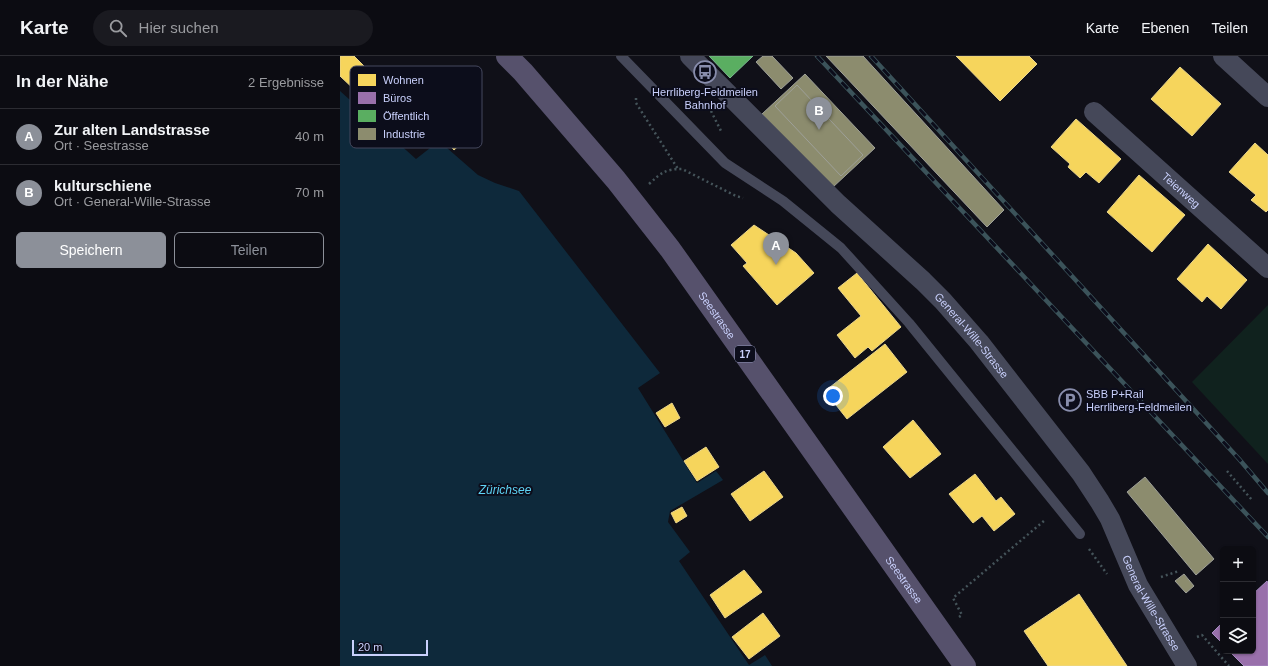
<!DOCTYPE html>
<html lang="de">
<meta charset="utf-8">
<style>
body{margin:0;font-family:Arial,sans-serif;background:#1a1a20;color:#f1f3f6}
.controls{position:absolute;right:12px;bottom:12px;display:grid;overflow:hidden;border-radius:6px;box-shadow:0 1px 3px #0004}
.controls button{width:36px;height:36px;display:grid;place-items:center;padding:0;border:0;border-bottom:1px solid #2c2c32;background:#0c0c12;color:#f1f3f6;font:20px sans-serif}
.scale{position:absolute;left:12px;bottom:10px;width:76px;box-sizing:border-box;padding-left:4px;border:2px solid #c9d0fc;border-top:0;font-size:11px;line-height:14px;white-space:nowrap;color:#c9d0fc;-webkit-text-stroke:3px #0c0d1b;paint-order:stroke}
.you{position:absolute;left:493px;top:340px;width:14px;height:14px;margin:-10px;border:3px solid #fff;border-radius:50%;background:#1a73e8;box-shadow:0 0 0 6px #1a73e833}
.badge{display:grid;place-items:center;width:26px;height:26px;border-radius:50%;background:#8c9099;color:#fff;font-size:13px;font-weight:700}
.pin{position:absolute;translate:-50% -33px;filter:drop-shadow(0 1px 2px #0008)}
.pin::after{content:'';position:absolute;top:21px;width:14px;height:12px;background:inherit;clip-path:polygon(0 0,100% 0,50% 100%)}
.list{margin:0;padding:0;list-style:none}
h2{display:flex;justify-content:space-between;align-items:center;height:52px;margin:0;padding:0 16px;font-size:17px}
h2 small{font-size:13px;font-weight:400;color:#9a9b9f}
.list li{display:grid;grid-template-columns:26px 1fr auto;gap:12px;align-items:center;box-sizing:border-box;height:56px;padding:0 16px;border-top:1px solid #2c2c32}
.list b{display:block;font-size:15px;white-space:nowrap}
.list p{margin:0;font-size:13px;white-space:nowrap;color:#9a9b9f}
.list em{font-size:13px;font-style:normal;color:#9a9b9f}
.actions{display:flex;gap:8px;padding:12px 16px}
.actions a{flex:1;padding:9px 0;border:1px solid #8c9099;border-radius:6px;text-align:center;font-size:14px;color:#8c9099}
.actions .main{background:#8c9099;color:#fff}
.icon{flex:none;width:22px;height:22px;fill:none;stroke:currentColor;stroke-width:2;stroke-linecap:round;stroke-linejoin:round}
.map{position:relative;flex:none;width:928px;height:610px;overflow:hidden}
header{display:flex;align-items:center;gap:24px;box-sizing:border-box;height:56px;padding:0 20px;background:#0c0c12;border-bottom:1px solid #2c2c32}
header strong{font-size:19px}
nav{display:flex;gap:22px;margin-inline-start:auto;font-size:14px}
.search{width:280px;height:36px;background:#1a1a20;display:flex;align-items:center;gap:10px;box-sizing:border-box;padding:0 14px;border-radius:22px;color:#9a9b9f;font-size:15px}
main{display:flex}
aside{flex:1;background:#0c0c12}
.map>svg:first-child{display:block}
</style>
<header>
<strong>Karte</strong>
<div class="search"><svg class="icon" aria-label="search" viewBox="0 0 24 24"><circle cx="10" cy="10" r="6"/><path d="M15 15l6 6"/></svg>Hier suchen</div>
<nav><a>Karte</a><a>Ebenen</a><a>Teilen</a></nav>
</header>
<main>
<aside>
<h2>In der Nähe<small>2 Ergebnisse</small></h2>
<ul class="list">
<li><span class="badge">A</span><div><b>Zur alten Landstrasse</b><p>Ort · Seestrasse</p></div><em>40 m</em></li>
<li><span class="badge">B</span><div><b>kulturschiene</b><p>Ort · General-Wille-Strasse</p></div><em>70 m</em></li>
</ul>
<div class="actions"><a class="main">Speichern</a><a>Teilen</a></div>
</aside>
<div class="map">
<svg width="928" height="610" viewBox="0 0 928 610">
<rect width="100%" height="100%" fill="#101018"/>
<path fill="#10221e" d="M928,249v159l-76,-82z"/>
<path fill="#0e293b" d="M0,35l76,68 23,-18 39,34 17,8 24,8 141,182 -22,15 59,95 19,-12 7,9 -53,31 -2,11 22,30 -11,9 70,104 16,-10 7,11h-432z"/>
<path fill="#f6d55c" stroke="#e8d48c" d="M0,0h14l19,19 -16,17 -17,-16z
M616,0h73l8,8 -37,37z
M840,11l41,37 -29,32 -41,-37z
M99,57l25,28 -10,9 -26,-28z
M736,63l45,40 -22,24 -13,-11 -6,6 -12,-11 2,-3 -19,-17z
M915,87l13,12v55l-2,2 -15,-12 5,-5 -27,-23z
M799,119l46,40 -33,37 -45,-40z
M414,169l42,28 18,20 -37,32 -34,-39 4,-3 -16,-18z
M868,188l39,36 -26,29 -14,-13 -5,6 -25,-23z
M517,217l44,54 -29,24 -4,-4 -13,11 -18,-23 24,-19 -23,-28z
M545,288l22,28 -60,47 -22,-28z
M332,347l8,15 -15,9 -9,-14z
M573,364l28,34 -31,24 -27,-31z
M366,391l13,20 -22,14 -13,-20z
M424,415l19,26 -33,24 -19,-27z
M635,418l21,27 5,-4 14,17 -21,17 -12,-15 -9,7 -24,-29z
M342,451l5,9 -11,7 -5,-10z
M404,514l18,22 -37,26 -15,-23z
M739,538l48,72h-79l-24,-35z
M423,557l17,23 -31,23 -17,-22z"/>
<path fill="#9970ab" stroke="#a78dc3" d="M927,525l1,2v83h-24l-15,-15h24v-57z
M883,566v22l-11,-11z"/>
<path fill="#5aae61" stroke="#7bb890" d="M369,0h44l-23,22z"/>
<path fill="#8c8c6e" stroke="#9ea099" d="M423,0h9l21,22 -12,11 -25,-27z
M486,0h37l141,154 -17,17z
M465,18l70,74 -43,40 -70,-74z
M457,29l66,70 -22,21 -66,-70z
M805,421l69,82 -18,16 -69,-83z
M844,518l10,12 -8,7 -11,-12z"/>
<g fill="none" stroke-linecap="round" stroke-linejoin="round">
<path stroke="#45545a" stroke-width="2.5" stroke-dasharray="2 3" stroke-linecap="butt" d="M296,42v5l42,66
M371,55l10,20
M309,128c12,-11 16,-15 33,-15l54,27 7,2
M887,415l25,29
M749,493l18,25
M821,521l18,-6
M619,561l3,-2 -9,-17 92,-78
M857,581l5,-2 27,31"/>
<path stroke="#454859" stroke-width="10" d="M281,0l104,107 58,38 58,47 68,75 171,211"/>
<g stroke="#454859" stroke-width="20">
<path id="s1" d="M350,0l148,148 85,77 20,20 36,41 102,131 19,29 10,17 28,66 49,81"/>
<path d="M883,0l45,41"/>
<path id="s2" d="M754,56l174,156"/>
</g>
<path stroke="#56516c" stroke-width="22" id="s3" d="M167,0l16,16 93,108 54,69 295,417"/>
<g stroke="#3b535a" stroke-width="4.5">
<path id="rail" d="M477,0l451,481
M531,0l368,403 29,34"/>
</g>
<use href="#rail" stroke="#0c0d1b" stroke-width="3" stroke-dasharray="9" stroke-linecap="butt"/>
</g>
<defs>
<g id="bus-ring" transform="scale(1.15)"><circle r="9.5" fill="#0c0d1b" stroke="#888dac" stroke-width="1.5"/><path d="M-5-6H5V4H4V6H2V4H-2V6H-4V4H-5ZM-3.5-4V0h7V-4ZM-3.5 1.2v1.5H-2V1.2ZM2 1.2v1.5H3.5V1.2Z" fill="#888dac"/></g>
<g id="parking-ring" transform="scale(1.15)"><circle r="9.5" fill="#0c0d1b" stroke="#888dac" stroke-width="1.5"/><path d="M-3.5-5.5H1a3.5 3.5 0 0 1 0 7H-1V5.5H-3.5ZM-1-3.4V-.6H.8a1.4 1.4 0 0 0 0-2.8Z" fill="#888dac"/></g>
</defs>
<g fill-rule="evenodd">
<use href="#bus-ring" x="365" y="16"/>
<use href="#parking-ring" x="730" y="344"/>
</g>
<g text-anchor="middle" stroke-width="4" stroke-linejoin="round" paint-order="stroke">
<rect fill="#0c0d1b" stroke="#9096b8" stroke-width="1" x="395" y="290" width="20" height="16" rx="3"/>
<g font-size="10" font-weight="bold" fill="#c9d0fc">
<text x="405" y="302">17</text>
</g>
<g font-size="11" fill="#c9d0fc" stroke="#0c0d1b">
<text x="365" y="40">Herrliberg-Feldmeilen<tspan x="365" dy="13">Bahnhof</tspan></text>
<text x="746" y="342" text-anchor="start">SBB P+Rail<tspan x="746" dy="13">Herrliberg-Feldmeilen</tspan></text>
</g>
<g font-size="11" fill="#c9d0fc" stroke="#0c0d1b">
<text dy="4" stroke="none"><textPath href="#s2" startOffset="117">Teienweg</textPath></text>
<text dy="4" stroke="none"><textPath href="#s3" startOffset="334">Seestrasse</textPath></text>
<text dy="4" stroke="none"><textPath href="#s1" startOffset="397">General-Wille-Strasse</textPath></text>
<text dy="4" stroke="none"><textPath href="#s3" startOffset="658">Seestrasse</textPath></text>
<text dy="4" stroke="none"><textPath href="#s1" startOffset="721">General-Wille-Strasse</textPath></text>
</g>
<g font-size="12" font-style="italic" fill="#5ed4f6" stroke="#0c0d1b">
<text x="165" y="438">Zürichsee</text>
</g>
</g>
<rect x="10" y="10" width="132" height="82" rx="6" fill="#0c0d1b" stroke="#45485e" stroke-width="1"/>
<rect x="18" y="18" width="18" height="12" fill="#f6d55c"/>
<rect x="18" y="36" width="18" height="12" fill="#9970ab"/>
<rect x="18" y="54" width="18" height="12" fill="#5aae61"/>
<rect x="18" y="72" width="18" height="12" fill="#8c8c6e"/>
<g font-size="11" fill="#c9d0fc">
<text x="43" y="28">Wohnen</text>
<text x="43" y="46">Büros</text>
<text x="43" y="64">Öffentlich</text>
<text x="43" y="82">Industrie</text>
</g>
</svg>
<div class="controls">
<button>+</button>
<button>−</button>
<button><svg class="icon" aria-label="layers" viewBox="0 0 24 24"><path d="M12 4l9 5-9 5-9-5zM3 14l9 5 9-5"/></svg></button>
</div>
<div class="scale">20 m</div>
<div class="you"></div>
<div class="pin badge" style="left:436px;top:209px">A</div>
<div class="pin badge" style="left:479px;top:74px">B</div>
</div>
</main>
